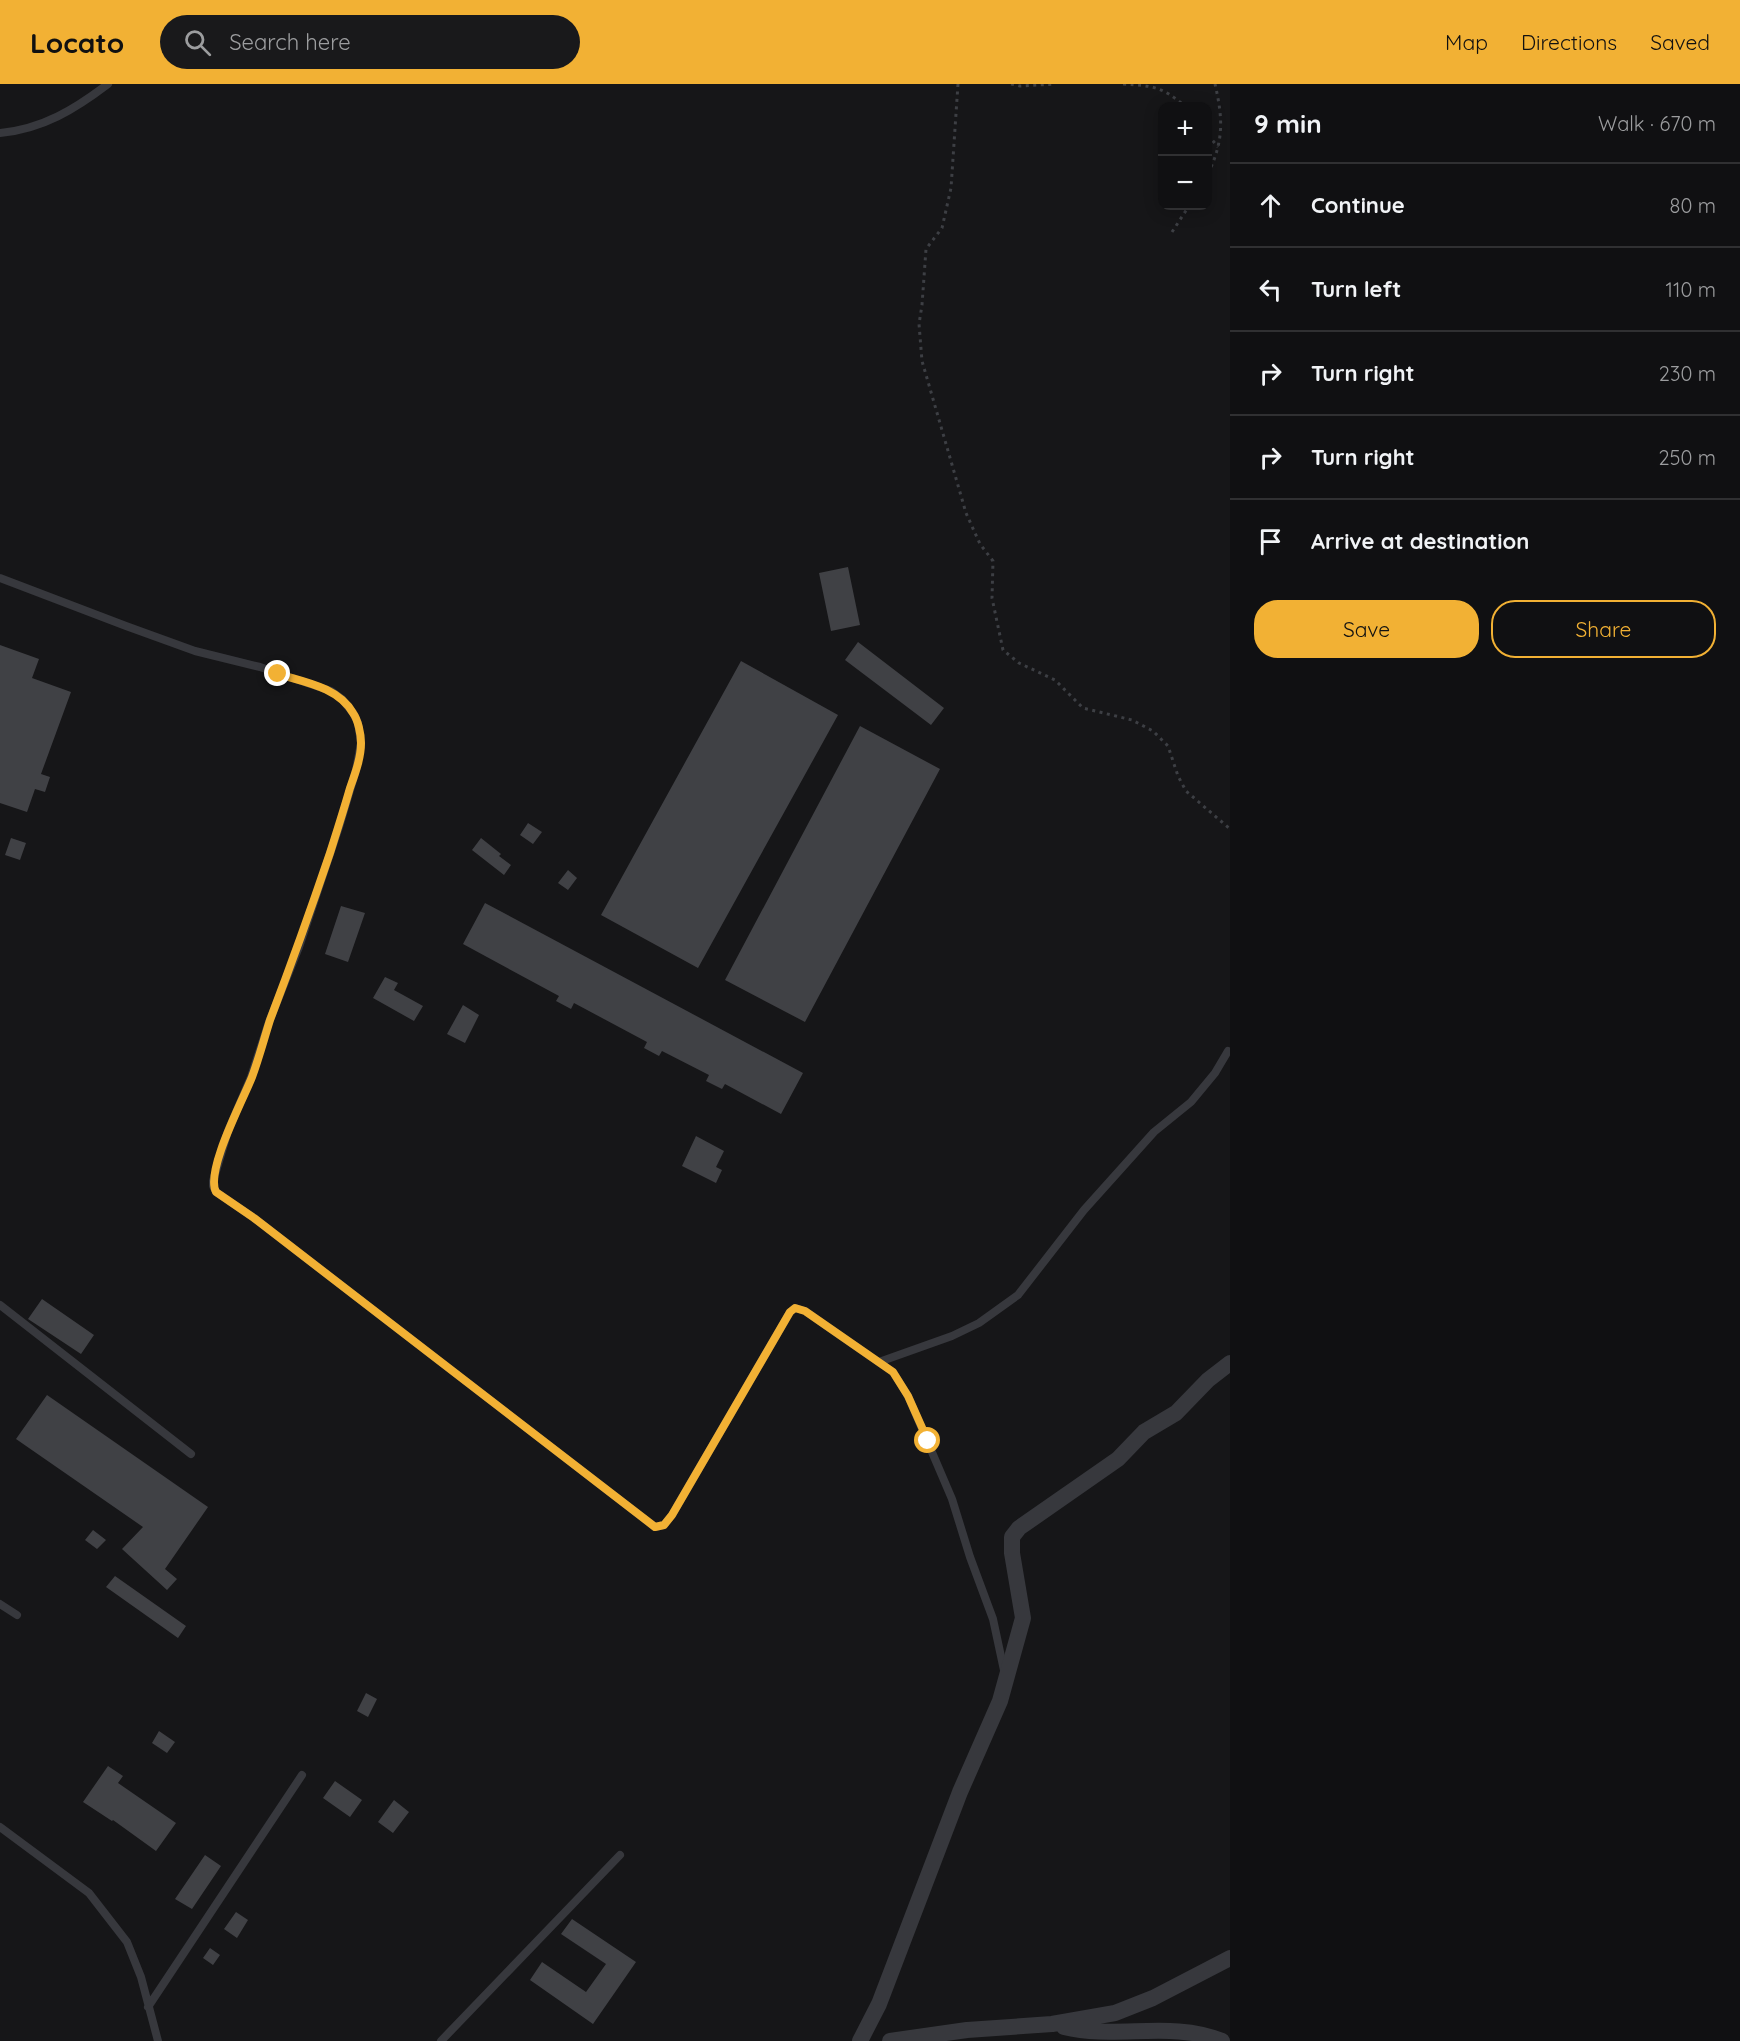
<!DOCTYPE html>
<meta charset="utf-8">
<style>
body{margin:0;font-family:Quicksand,sans-serif;background:#19191b;color:#f1f3f6}
.controls{position:absolute;right:18px;top:18px;display:grid;overflow:hidden;border-radius:12px;box-shadow:0 3px 15px #0003}
.controls button{width:54px;height:54px;display:grid;place-items:center;padding:0;border:0;border-bottom:2px solid #303032;background:#101012;color:#f1f3f6;font:30px sans-serif}
.stop{position:absolute;width:18px;height:18px;margin:-14px;border:4px solid #f2b134;border-radius:50%;background:#fff}
.stop.end{background:#f2b134;border-color:#fff;box-shadow:0 2px 6px #0008}
.list{margin:0;padding:0;list-style:none}
h2{display:flex;justify-content:space-between;align-items:center;height:78px;margin:0;padding:0 24px;font-size:26px}
h2 small{font-size:20px;font-weight:400;color:#9c9d9f}
.list li{display:grid;grid-template-columns:39px 1fr auto;gap:18px;align-items:center;box-sizing:border-box;height:84px;padding:0 24px;border-top:2px solid #303032}
.list b{display:block;font-size:22px;white-space:nowrap}
.list em{font-size:20px;font-style:normal;color:#9c9d9f}
.actions{display:flex;gap:12px;padding:18px 24px}
.actions a{flex:1;padding:14px 0;border:2px solid #f2b134;border-radius:24px;text-align:center;font-size:21px;color:#f2b134}
.actions .main{background:#f2b134;color:#111}
.icon{flex:none;width:33px;height:33px;fill:none;stroke:currentColor;stroke-width:2;stroke-linecap:round;stroke-linejoin:round}
.map{position:relative;flex:none;width:1230px;height:1957px;overflow:hidden}
header{display:flex;align-items:center;gap:36px;box-sizing:border-box;height:84px;padding:0 30px;background:#f2b134;color:#111}
header strong{font-size:28px}
nav{display:flex;gap:33px;margin-inline-start:auto;font-size:21px}
.search{width:420px;height:54px;background:#19191b;display:flex;align-items:center;gap:15px;box-sizing:border-box;padding:0 21px;border-radius:33px;color:#9c9d9f;font-size:22px}
main{display:flex}
aside{flex:1;background:#101012}
.map>svg:first-child{display:block}
</style>
<header>
<strong>Locato</strong>
<div class="search"><svg class="icon" aria-label="search" viewBox="0 0 24 24"><circle cx="10" cy="10" r="6"/><path d="M15 15l6 6"/></svg>Search here</div>
<nav><a>Map</a><a>Directions</a><a>Saved</a></nav>
</header>
<main>
<div class="map">
<svg width="1230" height="1957" viewBox="0 0 1230 1957">
<rect width="100%" height="100%" fill="#161618"/>
<path fill="#404145" d="M848,483l12,58 -29,6 -12,-58z
M858,558l86,66 -13,17 -86,-65z
M0,561l39,14 -7,19 39,14 -30,82 9,3 -5,15 -10,-3 -8,23 -27,-9z
M741,577l97,54 -140,253 -97,-53z
M860,642l80,43 -135,253 -80,-42z
M528,739l14,9 -9,12 -13,-9z
M11,754l15,5 -6,17 -15,-5z
M481,754l20,16 -2,2 12,9 -7,10 -32,-25z
M568,786l9,8 -9,12 -10,-7z
M485,819l318,170 -22,41 -56,-30 -3,5 -16,-8 3,-6 -47,-24 -3,5 -15,-8 3,-6 -73,-39 -3,6 -15,-8 3,-5 -96,-52z
M341,822l24,7 -17,49 -23,-8z
M385,893l13,6 -4,7 29,16 -9,15 -41,-23z
M463,921l16,10 -14,28 -18,-9z
M696,1052l28,15 -8,16 6,3 -6,13 -34,-17z
M42,1215l52,36 -13,19 -53,-35z
M47,1311l161,112 -43,62 12,10 -10,11 -45,-41 21,-22 -127,-88z
M93,1446l13,10 -9,9 -12,-9z
M115,1492l71,50 -8,12 -72,-51z
M366,1609l11,6 -9,18 -11,-6z
M159,1647l16,11 -8,11 -15,-10z
M108,1682l15,10 -5,7 58,40 -20,28 -43,-31 -1,1 -29,-19z
M335,1697l27,19 -12,17 -27,-19z
M394,1716l15,12 -16,21 -15,-11z
M205,1771l16,11 -29,43 -17,-10z
M236,1828l12,8 -11,18 -13,-9z
M572,1835l64,43 -43,62 -63,-44 12,-18 44,30 20,-28 -45,-30z
M210,1864l10,7 -7,10 -10,-7z"/>
<g fill="none" stroke-linecap="round" stroke-linejoin="round">
<path stroke="#3d3f44" stroke-width="3" stroke-dasharray="3 4.5" stroke-linecap="butt" d="M958,0l-7,104 -9,40 -16,21 -4,56 -3,19 3,37 44,152 14,31 13,17 -1,37 11,52 16,13 36,17 28,28 49,12 21,11 15,15 10,30 8,15 44,38
M1011,0l9,2 35,-2
M1123,0c30,2 38,2 62,22
M1208,51l10,12
M1208,90c16,-34 15,-55 7,-90
M1172,148l17,-26"/>
<path stroke="#37383d" stroke-width="8" d="M0,49c43,-4 75,-24 108,-49
M0,494l126,48 69,25 65,16 71,24 11,8 11,14 5,10 3,20 -5,27 -17,57 -40,120 -30,75 -18,55 -23,54 -15,50v5l3,6 38,26 401,309 9,-2 8,-10 118,-203 5,-4 10,3 88,61 15,24 44,103 18,58 23,62 12,56
M0,1221l191,149
M879,1278l73,-26 27,-13 39,-28 66,-85 70,-78 37,-30 24,-29 13,-22
M0,1520l17,11
M0,1743l89,66 38,49 14,35 17,64
M148,1923l154,-232
M441,1957l179,-186"/>
<path stroke="#37383d" stroke-width="16" d="M1064,1943c52,13 107,-7 158,14
M860,1957l19,-37 81,-212 40,-91 23,-83 -11,-65v-16l7,-9 99,-69 26,-27 32,-19 32,-33 22,-17
M890,1957l77,-11 85,-6 63,-11 38,-15 77,-40"/>
</g>
<g fill="none" stroke-linecap="round" stroke-linejoin="round">
<path stroke="#f2b134" stroke-width="8" d="M278,590c26,8 60,13 75,39 5,7 8,21 8,30 0,15 -6,31 -11,45 -6,21 -13,43 -20,65 -19,56 -39,112 -60,167 -6,19 -11,38 -18,57 -9,23 -47,94 -36,115l38,26 401,309 9,-2 8,-10 118,-203 5,-4 10,3 88,61 15,24 20,45"/>
</g>
</svg>
<div class="controls">
<button>+</button>
<button>−</button>
</div>
<div class="stop" style="left:928px;top:1357px"></div>
<div class="stop end" style="left:278px;top:590px"></div>
</div>
<aside>
<h2>9 min<small>Walk · 670 m</small></h2>
<ul class="list">
<li><svg class="icon" aria-label="ahead" viewBox="0 0 24 24"><path d="M12 20V5M6 11l6-6 6 6"/></svg><div><b>Continue</b></div><em>80 m</em></li>
<li><svg class="icon" aria-label="left" viewBox="0 0 24 24"><path d="M17 20v-9H6M10 6l-5 5 5 5"/></svg><div><b>Turn left</b></div><em>110 m</em></li>
<li><svg class="icon" aria-label="right" viewBox="0 0 24 24"><path d="M7 20v-9h11M14 6l5 5-5 5"/></svg><div><b>Turn right</b></div><em>230 m</em></li>
<li><svg class="icon" aria-label="right" viewBox="0 0 24 24"><path d="M7 20v-9h11M14 6l5 5-5 5"/></svg><div><b>Turn right</b></div><em>250 m</em></li>
<li><svg class="icon" aria-label="arrive" viewBox="0 0 24 24"><path d="M6 21V4h12l-3 4 3 4H6"/></svg><div><b>Arrive at destination</b></div></li>
</ul>
<div class="actions"><a class="main">Save</a><a>Share</a></div>
</aside>
</main>
